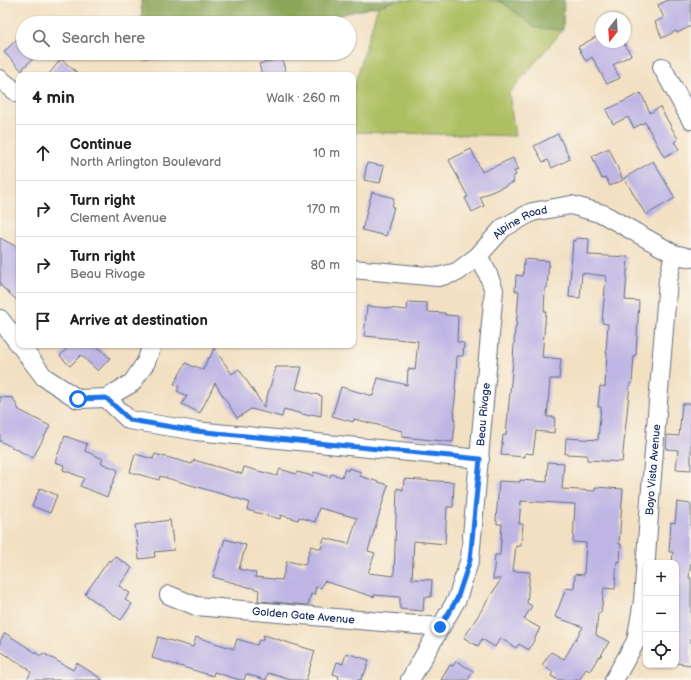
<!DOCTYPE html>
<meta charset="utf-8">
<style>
body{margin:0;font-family:"Balsamiq Sans",sans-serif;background:#f2f2f2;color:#202124}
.controls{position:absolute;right:12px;bottom:12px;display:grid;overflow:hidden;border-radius:8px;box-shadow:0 1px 3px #0004}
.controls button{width:36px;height:36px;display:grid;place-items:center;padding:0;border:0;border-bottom:1px solid #e0e0e0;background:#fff;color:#202124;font:20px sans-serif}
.compass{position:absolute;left:595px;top:12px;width:36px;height:36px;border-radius:50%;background:#fff;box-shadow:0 1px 3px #0004;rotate:197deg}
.stop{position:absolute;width:12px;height:12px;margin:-9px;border:3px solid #1a73e8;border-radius:50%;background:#fff}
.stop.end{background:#1a73e8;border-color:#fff;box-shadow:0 1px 4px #0008}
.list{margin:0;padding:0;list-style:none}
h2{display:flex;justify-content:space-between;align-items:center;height:52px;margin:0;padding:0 16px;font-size:17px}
h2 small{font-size:13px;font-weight:400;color:#757577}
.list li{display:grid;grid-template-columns:26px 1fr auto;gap:12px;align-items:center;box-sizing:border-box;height:56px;padding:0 16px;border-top:1px solid #e0e0e0}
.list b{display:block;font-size:15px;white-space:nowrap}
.list p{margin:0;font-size:13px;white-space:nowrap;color:#757577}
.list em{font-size:13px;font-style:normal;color:#757577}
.icon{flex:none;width:22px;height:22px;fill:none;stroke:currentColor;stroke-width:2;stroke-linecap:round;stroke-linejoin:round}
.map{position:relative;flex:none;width:691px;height:680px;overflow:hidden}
.search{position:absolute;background:#fff;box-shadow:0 1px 3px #0004;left:16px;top:16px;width:340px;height:44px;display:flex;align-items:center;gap:10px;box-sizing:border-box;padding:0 14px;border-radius:22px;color:#757577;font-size:15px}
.panel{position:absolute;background:#fff;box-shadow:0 1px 3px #0004;left:16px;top:72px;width:340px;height:276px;border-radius:8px}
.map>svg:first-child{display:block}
</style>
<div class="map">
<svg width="691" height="680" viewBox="0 0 691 680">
<rect width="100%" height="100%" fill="#fbf7ec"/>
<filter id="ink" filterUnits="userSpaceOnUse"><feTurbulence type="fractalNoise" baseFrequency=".025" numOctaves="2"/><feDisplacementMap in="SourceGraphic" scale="8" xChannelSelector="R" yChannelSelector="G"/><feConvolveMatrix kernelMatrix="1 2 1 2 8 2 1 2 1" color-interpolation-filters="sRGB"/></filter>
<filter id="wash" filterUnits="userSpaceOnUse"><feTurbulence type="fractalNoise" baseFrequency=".012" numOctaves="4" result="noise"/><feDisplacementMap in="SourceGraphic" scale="16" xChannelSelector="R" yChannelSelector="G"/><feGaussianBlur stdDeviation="0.9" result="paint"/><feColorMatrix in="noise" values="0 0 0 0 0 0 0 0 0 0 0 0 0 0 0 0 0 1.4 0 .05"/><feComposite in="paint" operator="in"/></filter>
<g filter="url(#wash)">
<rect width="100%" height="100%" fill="#f2e0c2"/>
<path fill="#adbf62" stroke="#647760" d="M397,0h92l13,2 34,26 27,2 -54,63 6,43 -162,-4v-42l25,-84z"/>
<path fill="#8aa658" stroke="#526a5b" d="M141,0h256l-19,6 -72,17h-164z
M489,0h75l-1,30 -27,-2 -34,-26z
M144,53h35l-34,8z"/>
<g id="blocks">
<path fill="#beb5e4" d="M668,0h23v26l-14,7 -1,-2 -14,7 -7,-16 9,-4 -6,-13z
M23,33v20h16l-16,15v4l-19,-20z
M601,34v8h22l8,13 -18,10 7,13 -13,6 -15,-27 -6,4 -8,-14z
M282,58l4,17h-24l-3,-11z
M61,59l19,16h-32z
M641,93l9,20 10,-6 18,32 -4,3 5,7 -15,8 -19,-35 -11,6 -6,-11 -15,7 -7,-14z
M558,134l12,25 -18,9 -4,-8 -5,2 -9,-16z
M609,148l14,32 -13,6 -4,-8 -4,1 -10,-23z
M471,149l11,23 31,-14 5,12 -4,1 2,4 -4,2 2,5 -34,15 4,9 -12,6 -7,-14 3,-1 -19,-37z
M653,161l22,37 -29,17 -22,-37z
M367,163l17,3 -4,17 -16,-3z
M372,192l22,6 -2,9h2l-8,29 -24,-6z
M0,238l19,10v54l-19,-17z
M576,238l13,1 -1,16 40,2 -3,43 14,1 -3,54h-2l-2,29h-2l-8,78 -35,-2v-5l-22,-1 1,-16 32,2 3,-33h-3l2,-21 5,1 2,-34h-1l2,-29 -6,-1 4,-47 -24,-3 -2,25 -11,-1 4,-57 3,1z
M524,259l25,2 -2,27h-2l-1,23h2l-4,46 19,2 -2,20h-9l-3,38h8l-1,16 -18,-2 -3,23 -8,-1v4l-24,-2 2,-20h3l7,-74 2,-33h1l3,-37h-4l1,-16 7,1z
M408,302l19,1v9l18,1v2l13,1 -1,26 7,1 -1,13h-6l-2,35h1l-2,16 1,19 -2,16 -51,-5v-6l-48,-12 -1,3 -21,-6 9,-29 32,9 5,-18 29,7 1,-16 7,1 3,-29 -54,-5 3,-30 40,4z
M70,345h26l14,13 -12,13 -17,-16 -11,11 -10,-10z
M214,348l18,26 7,-5 25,38 12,-40h26l-6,22 26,7 -1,20 -10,-2 -1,2 -26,-7 -2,8 -31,-8 -14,9 -22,-35 -15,30 -18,-9 5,-8 -10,-5 2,-4 -5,-3 12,-21 8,4 1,-1 8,4 5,-12h2z
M0,397l13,1 6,12 31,16 -17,32 -33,-17z
M682,404h9v66l-15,-1 2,-19 -12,-1 1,-14 12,1z
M65,436l22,8 -2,7 18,8 -2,4 17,7 -11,27 -27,-11 4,-8 -21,-8 1,-5 -9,-3z
M135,454l18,5 2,-5 37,10 2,-4 48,14 2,-7 33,9 3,-7 16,5 1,-2 16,4 1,-4 16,5 1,-3 11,3 3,-8 3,2 1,-3 12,4 -1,4 28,9 -20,66 7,2 -7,20 26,3 3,-88 6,2 1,-11 50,3 -1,25h-6l-2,37 -31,-3 -2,38 20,1 -1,17h-7l-1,14 -23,-2v-12l-26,-2v2l-50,-16 -3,7 -5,-1 -2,8 -3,-1 -3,11 -50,-4 1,-11 -46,-13 12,-38 21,6 -7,24 17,4 -1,4 27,3 5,-19 18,4 6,-19 10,3 3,-11 25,6 8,-26 -38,-10 -4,14 -16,-5 -1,3 -17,-5 -1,4 -33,-9 2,-8 -89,-26 -1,4 -29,-8z
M548,462l16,1 -2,26 33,2v-4l28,2 -4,55h2l-1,18 -3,-1 -2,28 -11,-1 -3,25h-3l-2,22 13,7 -9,15 -1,-1 -9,15 -4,-2 -7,11h-21l-7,-4 2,-4 -11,-7 9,-13 13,7 19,-32 -28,-10 11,-29 8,1 1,-15 9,1 2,-32 -13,-1 2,-38 -54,-3 -2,23h4l-2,22h-5l-3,25 17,1 -3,31 5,3 -8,13 16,9 -11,22 -10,-6 -3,4 -16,-10 -5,9 -13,-8 -4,7 -14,-8 37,-59h-8l2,-24h5l2,-31h-5v-3h-1l3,-40 21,1v-2l27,2z
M40,488l17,7 -7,18 -18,-7z
M677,502l14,2v56l-2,18h2v87l-15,-2v-100h-4l1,-11h-4l2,-30 4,1z
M170,520l4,30 -20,2 1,5 -16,2 -4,-34z
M115,556l17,12 -13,18 11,7 -5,7 7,4 -11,16 -36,-26 24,-34 2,2z
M5,633l36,23 2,-3 30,17 4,-7 26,17h-76l4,-8 -3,-2 1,-1 -29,-18v-10z
M264,635l51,16 -9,29h-15l-23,-7 -2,7 -20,-6 -2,6h-4l-26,-8 -1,4 -61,-18 6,-21 35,10 3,-10 38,12 3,-10 20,6 2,-5 3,1z
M346,653l23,7 -5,15h-2l-1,5h-23l1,-4 -6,-2 4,-12 6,2z
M456,661l17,10 -5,9h-27l9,-15 3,1z"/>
</g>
</g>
<g filter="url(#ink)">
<use href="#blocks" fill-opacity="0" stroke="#666d81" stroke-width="1"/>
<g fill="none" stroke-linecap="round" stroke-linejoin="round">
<g stroke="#666d81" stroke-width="20">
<g id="minor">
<path d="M662,67l29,53"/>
<path d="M0,79l19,15"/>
<path id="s1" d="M353,269l85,8 19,-5 21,-16 25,-28 29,-16 39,-7 32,9 71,40 17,4"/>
<path d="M0,319l19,25"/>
<path d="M20,345l24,32 34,22 28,-1 26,-15 14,-21 6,-17"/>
<path d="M106,398l23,22 67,11 284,28"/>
<path id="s2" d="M169,595l27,11 244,21"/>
<path id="s3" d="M410,680l47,-81 13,-40 24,-269 -7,-18 -9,-16"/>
<path id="s4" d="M614,680l22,-39 7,-40 7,-101 18,-220 6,-26"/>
</g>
</g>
<use href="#minor" stroke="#fff" stroke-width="18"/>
</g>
</g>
<g fill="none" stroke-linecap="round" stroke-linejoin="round" filter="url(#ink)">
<path stroke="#1a73e8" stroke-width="5" d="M78,399l28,-1 24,22 66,11 284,28 -10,101 -13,39 -17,28"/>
</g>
<g text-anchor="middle" stroke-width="3.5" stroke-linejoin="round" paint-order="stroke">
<g font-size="11" fill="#1b2f5e" stroke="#fbf7ec">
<text dy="4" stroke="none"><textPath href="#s1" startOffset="187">Alpine Road</textPath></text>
<text dy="4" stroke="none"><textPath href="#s3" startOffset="281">Beau Rivage</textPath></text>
<text dy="4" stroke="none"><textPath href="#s4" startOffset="217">Bayo Vista Avenue</textPath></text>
<text dy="4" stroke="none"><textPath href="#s2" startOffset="137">Golden Gate Avenue</textPath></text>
</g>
</g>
</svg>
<div class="controls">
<button>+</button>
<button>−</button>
<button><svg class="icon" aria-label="locate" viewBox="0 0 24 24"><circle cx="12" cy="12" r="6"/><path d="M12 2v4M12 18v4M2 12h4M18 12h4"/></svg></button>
</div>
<svg class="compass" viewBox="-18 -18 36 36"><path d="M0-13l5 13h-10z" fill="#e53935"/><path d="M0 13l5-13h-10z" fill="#757577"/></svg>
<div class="stop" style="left:78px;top:399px"></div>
<div class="stop end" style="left:440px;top:627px"></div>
<div class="search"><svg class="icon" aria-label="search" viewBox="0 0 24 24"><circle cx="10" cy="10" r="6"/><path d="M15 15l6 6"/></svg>Search here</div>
<section class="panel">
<h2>4 min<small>Walk · 260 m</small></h2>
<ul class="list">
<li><svg class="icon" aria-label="ahead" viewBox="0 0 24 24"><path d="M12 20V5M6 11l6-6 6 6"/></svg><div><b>Continue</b><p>North Arlington Boulevard</p></div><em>10 m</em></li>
<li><svg class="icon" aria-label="right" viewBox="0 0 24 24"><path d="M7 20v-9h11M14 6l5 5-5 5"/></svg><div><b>Turn right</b><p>Clement Avenue</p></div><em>170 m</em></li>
<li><svg class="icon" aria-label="right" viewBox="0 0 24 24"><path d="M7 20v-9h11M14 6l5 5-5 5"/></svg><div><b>Turn right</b><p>Beau Rivage</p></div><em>80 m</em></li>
<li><svg class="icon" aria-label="arrive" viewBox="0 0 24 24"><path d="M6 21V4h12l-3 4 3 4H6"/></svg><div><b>Arrive at destination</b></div></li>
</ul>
</section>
</div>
